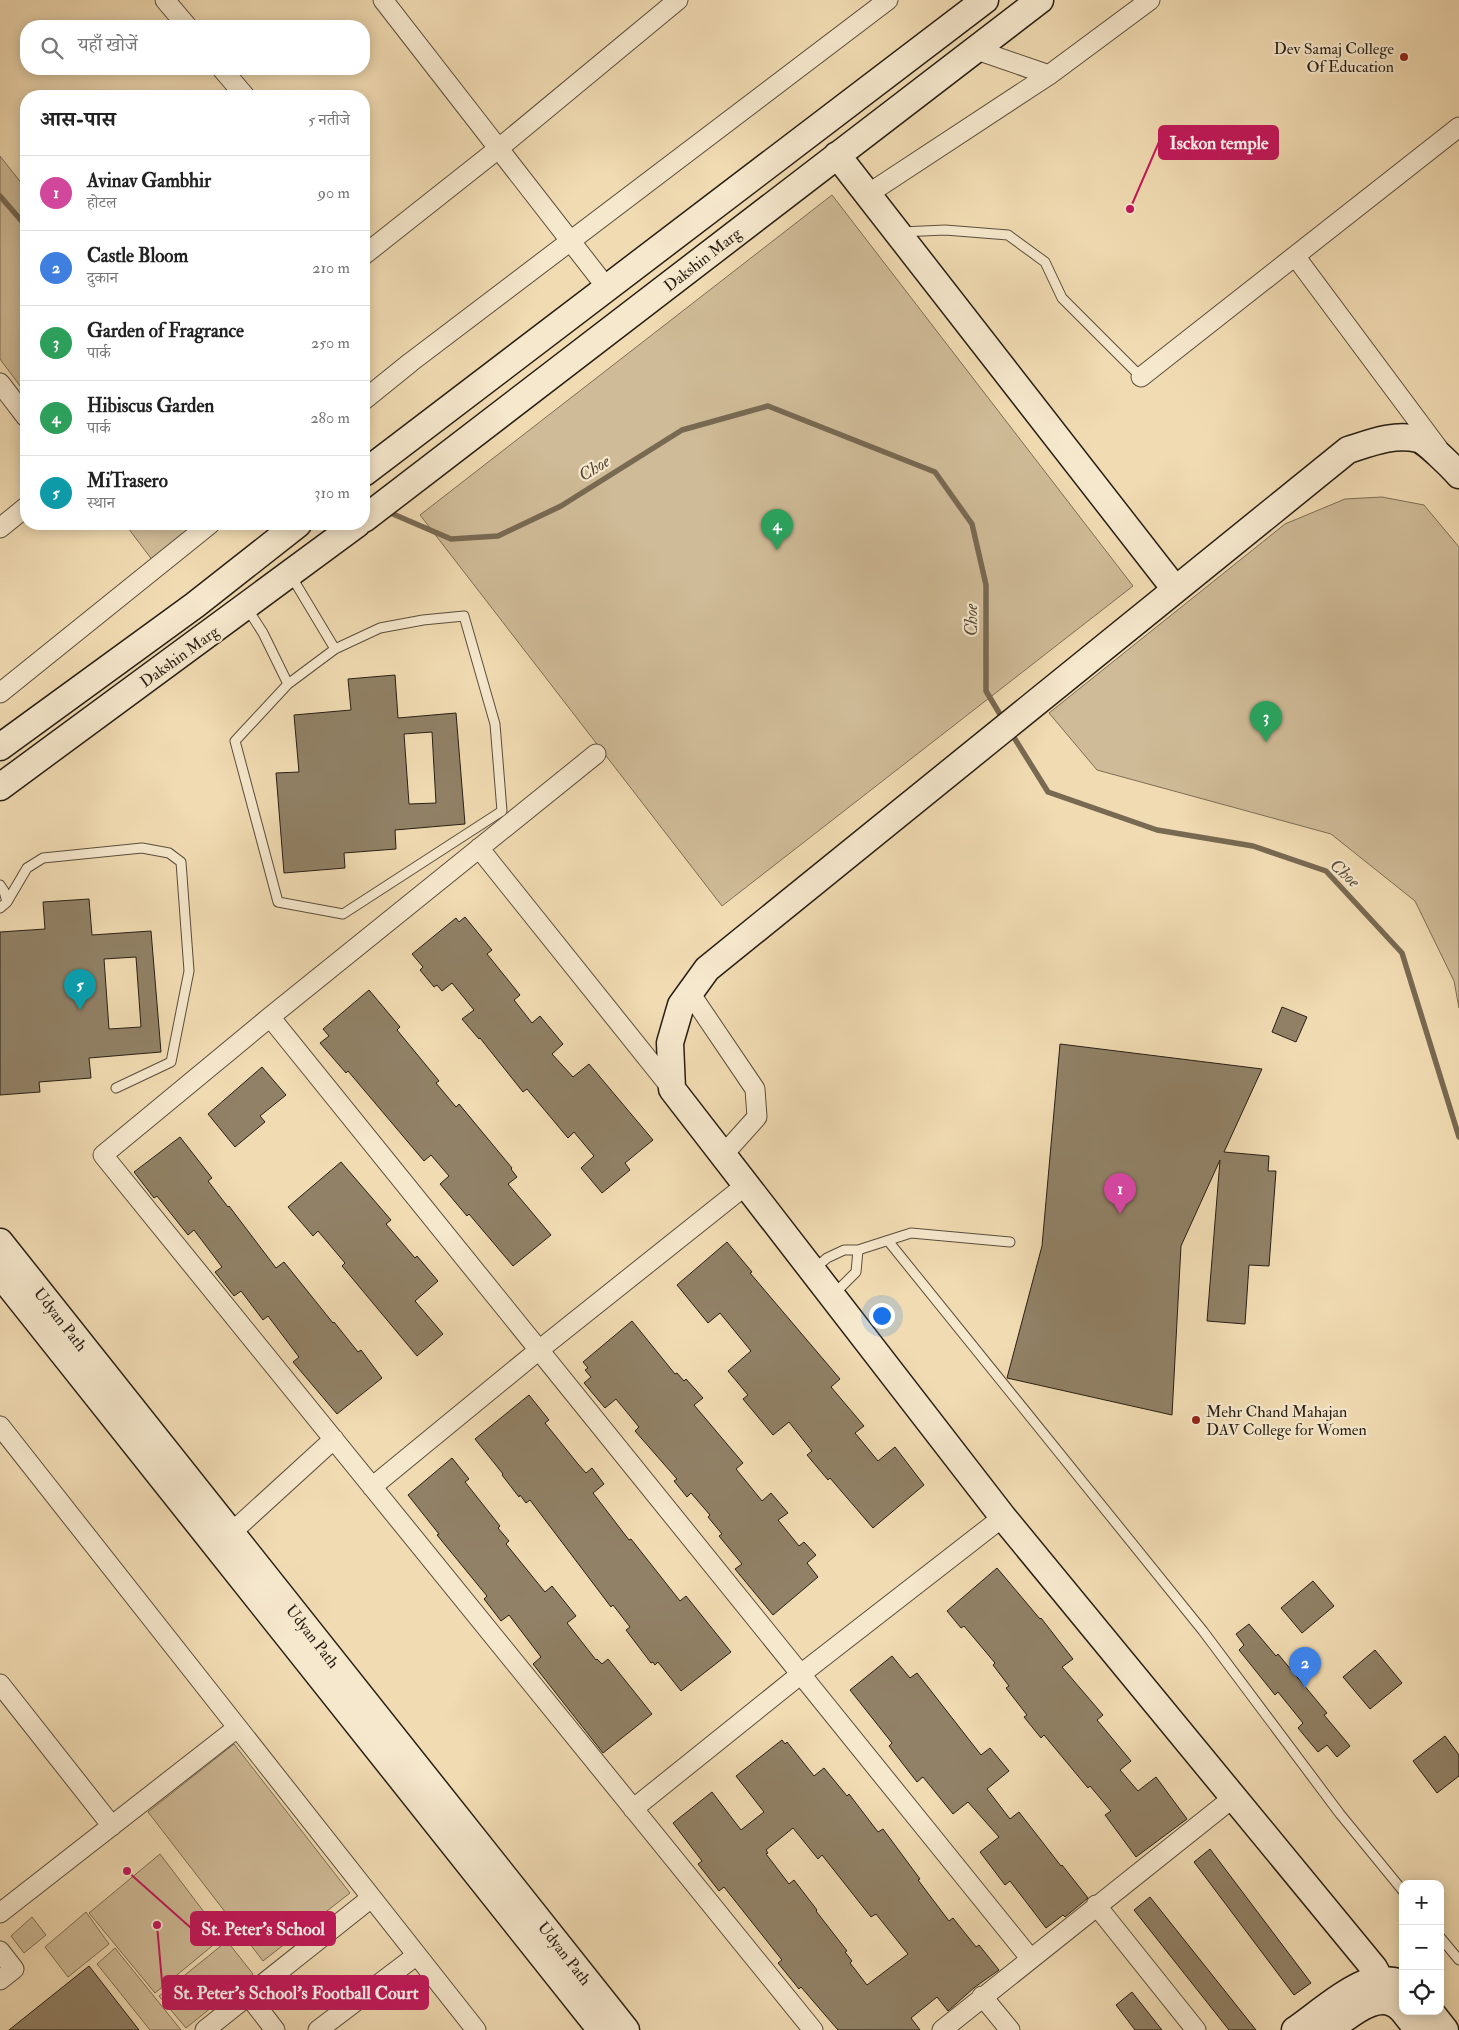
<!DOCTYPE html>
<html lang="hi">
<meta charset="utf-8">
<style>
body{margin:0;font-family:"IM FELL Double Pica","Noto Serif Devanagari",serif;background:#f2f2f2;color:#222}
.controls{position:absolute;right:15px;bottom:15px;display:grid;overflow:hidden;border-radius:10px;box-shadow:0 2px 12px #0003}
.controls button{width:45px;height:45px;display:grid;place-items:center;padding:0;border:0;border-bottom:1px solid #e0e0e0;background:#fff;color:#222;font:25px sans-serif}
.you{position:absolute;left:881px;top:1315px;width:18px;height:18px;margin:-12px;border:4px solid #fff;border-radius:50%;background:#1a73e8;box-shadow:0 0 0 8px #1a73e833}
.badge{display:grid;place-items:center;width:32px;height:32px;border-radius:50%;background:#8f2418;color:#fff;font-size:16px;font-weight:700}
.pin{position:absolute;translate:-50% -41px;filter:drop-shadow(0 1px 2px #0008)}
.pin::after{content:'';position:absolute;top:26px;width:18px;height:15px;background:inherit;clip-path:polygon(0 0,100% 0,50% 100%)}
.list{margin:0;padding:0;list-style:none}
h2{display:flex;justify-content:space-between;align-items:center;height:65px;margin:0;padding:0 20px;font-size:21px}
h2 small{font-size:16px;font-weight:400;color:#767676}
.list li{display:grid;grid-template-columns:32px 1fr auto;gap:15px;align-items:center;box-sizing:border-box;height:75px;padding:0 20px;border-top:1px solid #e0e0e0}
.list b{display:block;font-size:19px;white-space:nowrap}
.list p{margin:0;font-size:16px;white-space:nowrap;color:#767676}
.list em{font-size:16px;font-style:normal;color:#767676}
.icon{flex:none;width:28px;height:28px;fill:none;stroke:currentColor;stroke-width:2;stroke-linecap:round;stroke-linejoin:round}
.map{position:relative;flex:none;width:1459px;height:2030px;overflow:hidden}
.search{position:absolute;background:#fff;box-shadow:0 2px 12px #0003;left:20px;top:20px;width:350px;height:55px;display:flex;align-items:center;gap:12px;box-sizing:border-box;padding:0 18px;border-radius:20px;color:#767676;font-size:19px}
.panel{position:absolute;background:#fff;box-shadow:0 2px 12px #0003;left:20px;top:90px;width:350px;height:440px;border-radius:20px}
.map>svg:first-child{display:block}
</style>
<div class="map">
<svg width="1459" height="2030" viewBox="0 0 1459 2030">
<rect width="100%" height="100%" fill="#f1dbb2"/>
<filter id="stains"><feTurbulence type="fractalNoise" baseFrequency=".004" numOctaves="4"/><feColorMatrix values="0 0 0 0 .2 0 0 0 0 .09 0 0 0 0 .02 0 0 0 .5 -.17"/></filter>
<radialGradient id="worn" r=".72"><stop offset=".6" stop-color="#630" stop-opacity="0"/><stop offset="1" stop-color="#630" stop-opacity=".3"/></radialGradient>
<path fill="#cfbb97" stroke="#7c6d56" d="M0,156l26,33v205l-26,-35z
M832,195l301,391 -411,320 -302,-391z
M1382,497l42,8 35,42v461l-5,-27 -39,-80 -84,-67 -234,-64 -48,-57 236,-189 60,-25z
M125,524h77l-49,37z
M234,1744l116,149 -87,68 -115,-149z
M160,1854l63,83 -68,56 -66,-80z
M86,1912l23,32 -41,33 -23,-30z
M32,1917l14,18 -22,18 -13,-17z
M227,1941l26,33 -67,54 -27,-32z
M115,1948l66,82h-31l-53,-66z"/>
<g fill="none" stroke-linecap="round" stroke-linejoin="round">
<path stroke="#786952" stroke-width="5.5" d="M0,196l26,30
M386,511l65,28 47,-3 63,-30 121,-76 86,-24 167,66 37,52 14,61v106l18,30
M1010,731l38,61 109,38 96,16 73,25 76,82 57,184"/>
</g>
<path fill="#918166" stroke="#281f14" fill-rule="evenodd" d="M395,675l3,43 58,-5 9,111 -70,6 1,19 -52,4 1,15 -61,5 -8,-100 23,-1 -5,-57 57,-5 -3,-31zM432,732l4,71 -27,1 -5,-70z
M89,899l3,36 59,-4 10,121 -72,6 2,20 -52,4 1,10 -40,3v-163l45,-3 -2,-27zM136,957l5,70 -32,2 -5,-70z
M465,917l27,33 -5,4 33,41 -6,5 18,23 8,-7 23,28 -11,10 21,23 16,-13 64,76 -28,23 5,7 -28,23 -21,-25 13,-12 -20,-24 -6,6 -41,-49 -4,3 -43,-54 -1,1 -17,-20 12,-9 -22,-27 -10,8 -5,-6 -3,2 -14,-17 3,-3 -11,-13 44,-36 3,4z
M369,990l31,37 -3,3 42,51 -3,2 20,24 3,-3 53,64 -1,1 6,8 -9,7 43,51 -38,31 -44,-52 -2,2 -27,-32 9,-8 -18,-21 -7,6 -76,-90 -2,2 -26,-30 9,-7 -6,-7z
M1282,1007l25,10 -11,25 -24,-10z
M1060,1044l202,25 -38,83 45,4 -1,15h8l-7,95 -20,-1 -4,59 -38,-3 13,-161 -39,86 -9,169 -165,-37 35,-132z
M262,1067l24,28 -26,21 5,6 -30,25 -27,-33z
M180,1137l32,41 -4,3 20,26 1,-1 47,62 8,-6 49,61 1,-1 24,30 3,-2 21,28 -45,36 -44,-52 6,-5 -31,-41 -5,4 -22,-29 -7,5 -19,-24 7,-5 -28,-37 -6,5 -31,-39 -3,2 -20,-26z
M341,1162l50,58 -5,4 29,34 2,-2 21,25 -23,20 28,33 -26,22 -75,-90 3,-3 -27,-32 -5,5 -25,-29z
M727,1242l25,30 -2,1 90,106 -9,8 33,39 -9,7 23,28 17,-14 29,38 -51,43 -43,-50 -2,2 -21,-25 5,-4 -23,-29 -16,13 -30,-36 5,-4 -20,-24 23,-20 -31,-38 -12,10 -31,-38z
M632,1321l43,53 2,-1 7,8 2,-2 17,19 -9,7 49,58 -7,6 26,32 9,-8 17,20 -10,7 21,26 5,-4 12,13 -9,8 11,14 -45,38 -38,-46 7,-5 -23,-28 3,-2 -14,-17 2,-2 -19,-22 -4,4 -13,-16 3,-2 -42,-48 4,-4 -23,-28 -11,9 -21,-25 7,-6 -6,-7 3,-2 -5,-6z
M529,1395l20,25 -4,3 33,41 8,9 6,-5 12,16 -11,9 36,47 2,-1 49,62 6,-5 45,56 -50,39 -23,-29 -3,3 -2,-3 -2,1 -25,-33 4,-3 -17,-22 -2,2 -81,-107 -4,3 -6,-8 -1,2 -17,-22 1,-1 -28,-35z
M452,1458l17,21 -4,3 35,44 -2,2 11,13 -3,3 39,48 7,-6 24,30 -9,7 29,37 1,-1 5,5 6,-5 44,55 -49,39 -70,-89 8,-7 -32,-42 -8,6 -17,-22 3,-3 -50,-61 2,-1 -31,-39z
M997,1568l43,51 1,-1 32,41 -11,8 41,48 -6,5 34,41 -11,9 18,21 18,-14 31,42 -51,38 -31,-42 6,-4 -21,-25 -2,2 -44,-53 -3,3 -17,-21 3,-2 -21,-27 3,-2 -16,-21 2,-2 -31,-37 -3,2 -14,-17z
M1313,1581l21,25 -32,27 -21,-25z
M1249,1624l27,32 2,-2 49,59 -3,2 26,31 -13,11 -10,-12 -9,7 -20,-24 5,-5 -25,-31 -3,3 -36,-45 5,-5 -8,-11z
M1375,1650l27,33 -32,26 -27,-32z
M892,1656l18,22 7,-5 64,82 9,-7 19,23 -22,18 23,30 9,-7 42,54 1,-1 26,33 -23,19 -2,-2 -17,13 -36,-47 -5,4 -25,-33 19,-15 -31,-35 -15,12 -30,-37 -6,5 -28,-36 3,-3 -42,-53z
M1445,1736l14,19v21l-22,17 -24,-32z
M782,1740l3,4 2,-2 27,34 10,-8 23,28 2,-2 29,38 5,-3 37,50 -2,1 31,41 4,-3 23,29 3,-2 20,25 -24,17 -27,24 -11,-14 -26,21 9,12h-82l-37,-43 -2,2 -21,-26 4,-3 -58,-73 -5,4 -21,-27 4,-3 -29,-38 39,-31 29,38 23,-18 -28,-36zM793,1828l25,31 4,-4 49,62 5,-3 32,40 -41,31 -17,-22 2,-2 -7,-9 2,-1 -31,-40 1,-1 -23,-30 -5,4 -23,-30 2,-1 -2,-3z
M1210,1849l101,134 -17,12 -100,-133z
M1150,1897l106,133h-27l-95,-120z
M89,1966l50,64h-130z
M1132,1992l30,38h-27l-19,-25z"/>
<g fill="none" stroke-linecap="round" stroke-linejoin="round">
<g stroke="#5a4e3c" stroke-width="11">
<path id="lane" d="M901,232l44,-2 63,5 37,27 17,36 79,79
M290,574l45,75
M247,608l16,25 25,51
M464,616l31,108 7,87 -159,103 -65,-12 -43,-161 53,-57 47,-35 45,-21 43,-8z
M0,885l4,6 3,11 -7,6
M7,902l20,-34 16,-10 99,-10 27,5 12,9 8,109 -18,91 -55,26
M889,1242l314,389 137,183 63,77
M814,1269l13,-11 17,-8h14l53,-17 99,9
M833,1295l23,-23 2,-22
M1440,1937l19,23"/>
</g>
<g stroke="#5a4e3c" stroke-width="21">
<path id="street" d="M165,0l22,26
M383,0l224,288
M974,49l75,26
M222,69l23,27
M868,194l181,-119 101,-75
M364,255l134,-106 180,-149
M1295,256l143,192
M1141,377l318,-250
M0,383l26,34
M364,400l47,-38 477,-362
M0,528l26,-21
M0,693l210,-169
M596,754l-326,263 -167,138 710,875
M479,848l193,241
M690,993l65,96 2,28 -34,38
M270,1017l760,941
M0,1426l476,604
M372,1487l167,-137 207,-165
M231,1533l103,-94
M0,1684l112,142
M633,1809l168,-135 202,-157
M1096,1905l100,125
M0,1913l237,-185
M0,1951l14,18 -14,11
M248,1995l27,35
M982,1996l28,34
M205,2030l166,-132
M318,2030l99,-75
M942,2030l292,-233"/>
</g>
<g stroke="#281f14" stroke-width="29">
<path id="secondary" d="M837,155l338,434
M364,473l621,-473
M364,519l676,-519
M0,747l195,-142 103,-81
M0,787l357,-263
M0,1242l626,788
M0,1274l601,756
M1384,2001l-3,-20 -7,-13 -371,-451 -331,-428 -2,-46 11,-38 26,-36 641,-519c22,-7 46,-17 70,-11 8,2 35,29 41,36
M1403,2011l15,19
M1430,2011l15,19
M1295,2030c20,-14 54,-43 76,-49 11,-2 22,-1 32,2
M1329,2030c20,-14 52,-45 74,-19"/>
</g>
<use href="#lane" stroke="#f6e8cd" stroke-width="9"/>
<use href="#street" stroke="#f6e8cd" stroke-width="19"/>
<use href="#secondary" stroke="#f6e8cd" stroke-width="26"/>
</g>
<g fill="#8f2418" stroke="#f6e8cd" stroke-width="2">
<circle cx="1404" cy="57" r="5"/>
<circle cx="1196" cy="1420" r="5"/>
</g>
<g text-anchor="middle" stroke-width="4.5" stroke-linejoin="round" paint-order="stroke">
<g font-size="16" fill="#281f14" stroke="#f6e8cd" text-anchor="end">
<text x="1394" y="54">Dev Samaj College<tspan x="1394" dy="18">Of Education</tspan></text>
<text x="1206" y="1417" text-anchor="start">Mehr Chand Mahajan<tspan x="1206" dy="18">DAV College for Women</tspan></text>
</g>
<g font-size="16" fill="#281f14" stroke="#f6e8cd">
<text transform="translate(702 259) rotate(-38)" y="6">Dakshin Marg</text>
<text transform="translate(179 656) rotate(-36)" y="6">Dakshin Marg</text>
<text transform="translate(61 1319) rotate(52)" y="6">Udyan Path</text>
<text transform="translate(313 1636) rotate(52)" y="6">Udyan Path</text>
<text transform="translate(565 1953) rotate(52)" y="6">Udyan Path</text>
</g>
<g font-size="18" font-style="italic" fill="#574a38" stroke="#f6e8cd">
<text transform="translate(594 468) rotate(-32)" y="6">Choe</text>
<text transform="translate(971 620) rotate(-90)" y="6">Choe</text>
<text transform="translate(1345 873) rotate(42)" y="6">Choe</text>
</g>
</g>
<path fill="none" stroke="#c2185b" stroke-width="2" d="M1130 209L1159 142M127 1871L191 1928M157 1925L163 1993"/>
<g fill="#c2185b" stroke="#f6e8cd" stroke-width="2">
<circle cx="1130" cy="209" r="5"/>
<circle cx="127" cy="1871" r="5"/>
<circle cx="157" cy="1925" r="5"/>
</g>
<g fill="#c2185b" stroke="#c2185b" stroke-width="2">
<rect x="1159" y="126" width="119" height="33" rx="5"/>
<rect x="191" y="1912" width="144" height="33" rx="5"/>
<rect x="163" y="1976" width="265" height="33" rx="5"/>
</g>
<g font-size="18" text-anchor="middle" font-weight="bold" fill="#fff">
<text x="1219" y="149">Isckon temple</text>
<text x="263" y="1935">St. Peter's School</text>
<text x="296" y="1999">St. Peter's School's Football Court</text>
</g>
<rect width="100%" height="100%" filter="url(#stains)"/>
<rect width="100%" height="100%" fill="url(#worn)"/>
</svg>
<div class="controls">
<button>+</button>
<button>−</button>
<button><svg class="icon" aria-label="locate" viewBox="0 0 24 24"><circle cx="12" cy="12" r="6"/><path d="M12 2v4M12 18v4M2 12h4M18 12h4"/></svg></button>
</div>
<div class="you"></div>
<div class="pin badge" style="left:1120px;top:1214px;background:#d1479c">1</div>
<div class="pin badge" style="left:1305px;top:1688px;background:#3f7fe0">2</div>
<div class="pin badge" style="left:1266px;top:742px;background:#2e9e5b">3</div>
<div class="pin badge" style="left:777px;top:550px;background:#2e9e5b">4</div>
<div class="pin badge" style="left:80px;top:1010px;background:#0f9aa8">5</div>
<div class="search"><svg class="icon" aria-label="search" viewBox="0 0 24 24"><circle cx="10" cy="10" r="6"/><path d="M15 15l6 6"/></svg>यहाँ खोजें</div>
<section class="panel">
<h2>आस-पास<small>5 नतीजे</small></h2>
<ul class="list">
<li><span class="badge" style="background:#d1479c">1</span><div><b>Avinav Gambhir</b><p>होटल</p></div><em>90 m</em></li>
<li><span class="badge" style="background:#3f7fe0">2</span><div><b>Castle Bloom</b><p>दुकान</p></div><em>210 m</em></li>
<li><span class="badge" style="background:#2e9e5b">3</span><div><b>Garden of Fragrance</b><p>पार्क</p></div><em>250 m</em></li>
<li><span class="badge" style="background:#2e9e5b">4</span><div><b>Hibiscus Garden</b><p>पार्क</p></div><em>280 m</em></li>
<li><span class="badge" style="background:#0f9aa8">5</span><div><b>MiTrasero</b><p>स्थान</p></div><em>310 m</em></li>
</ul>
</section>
</div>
